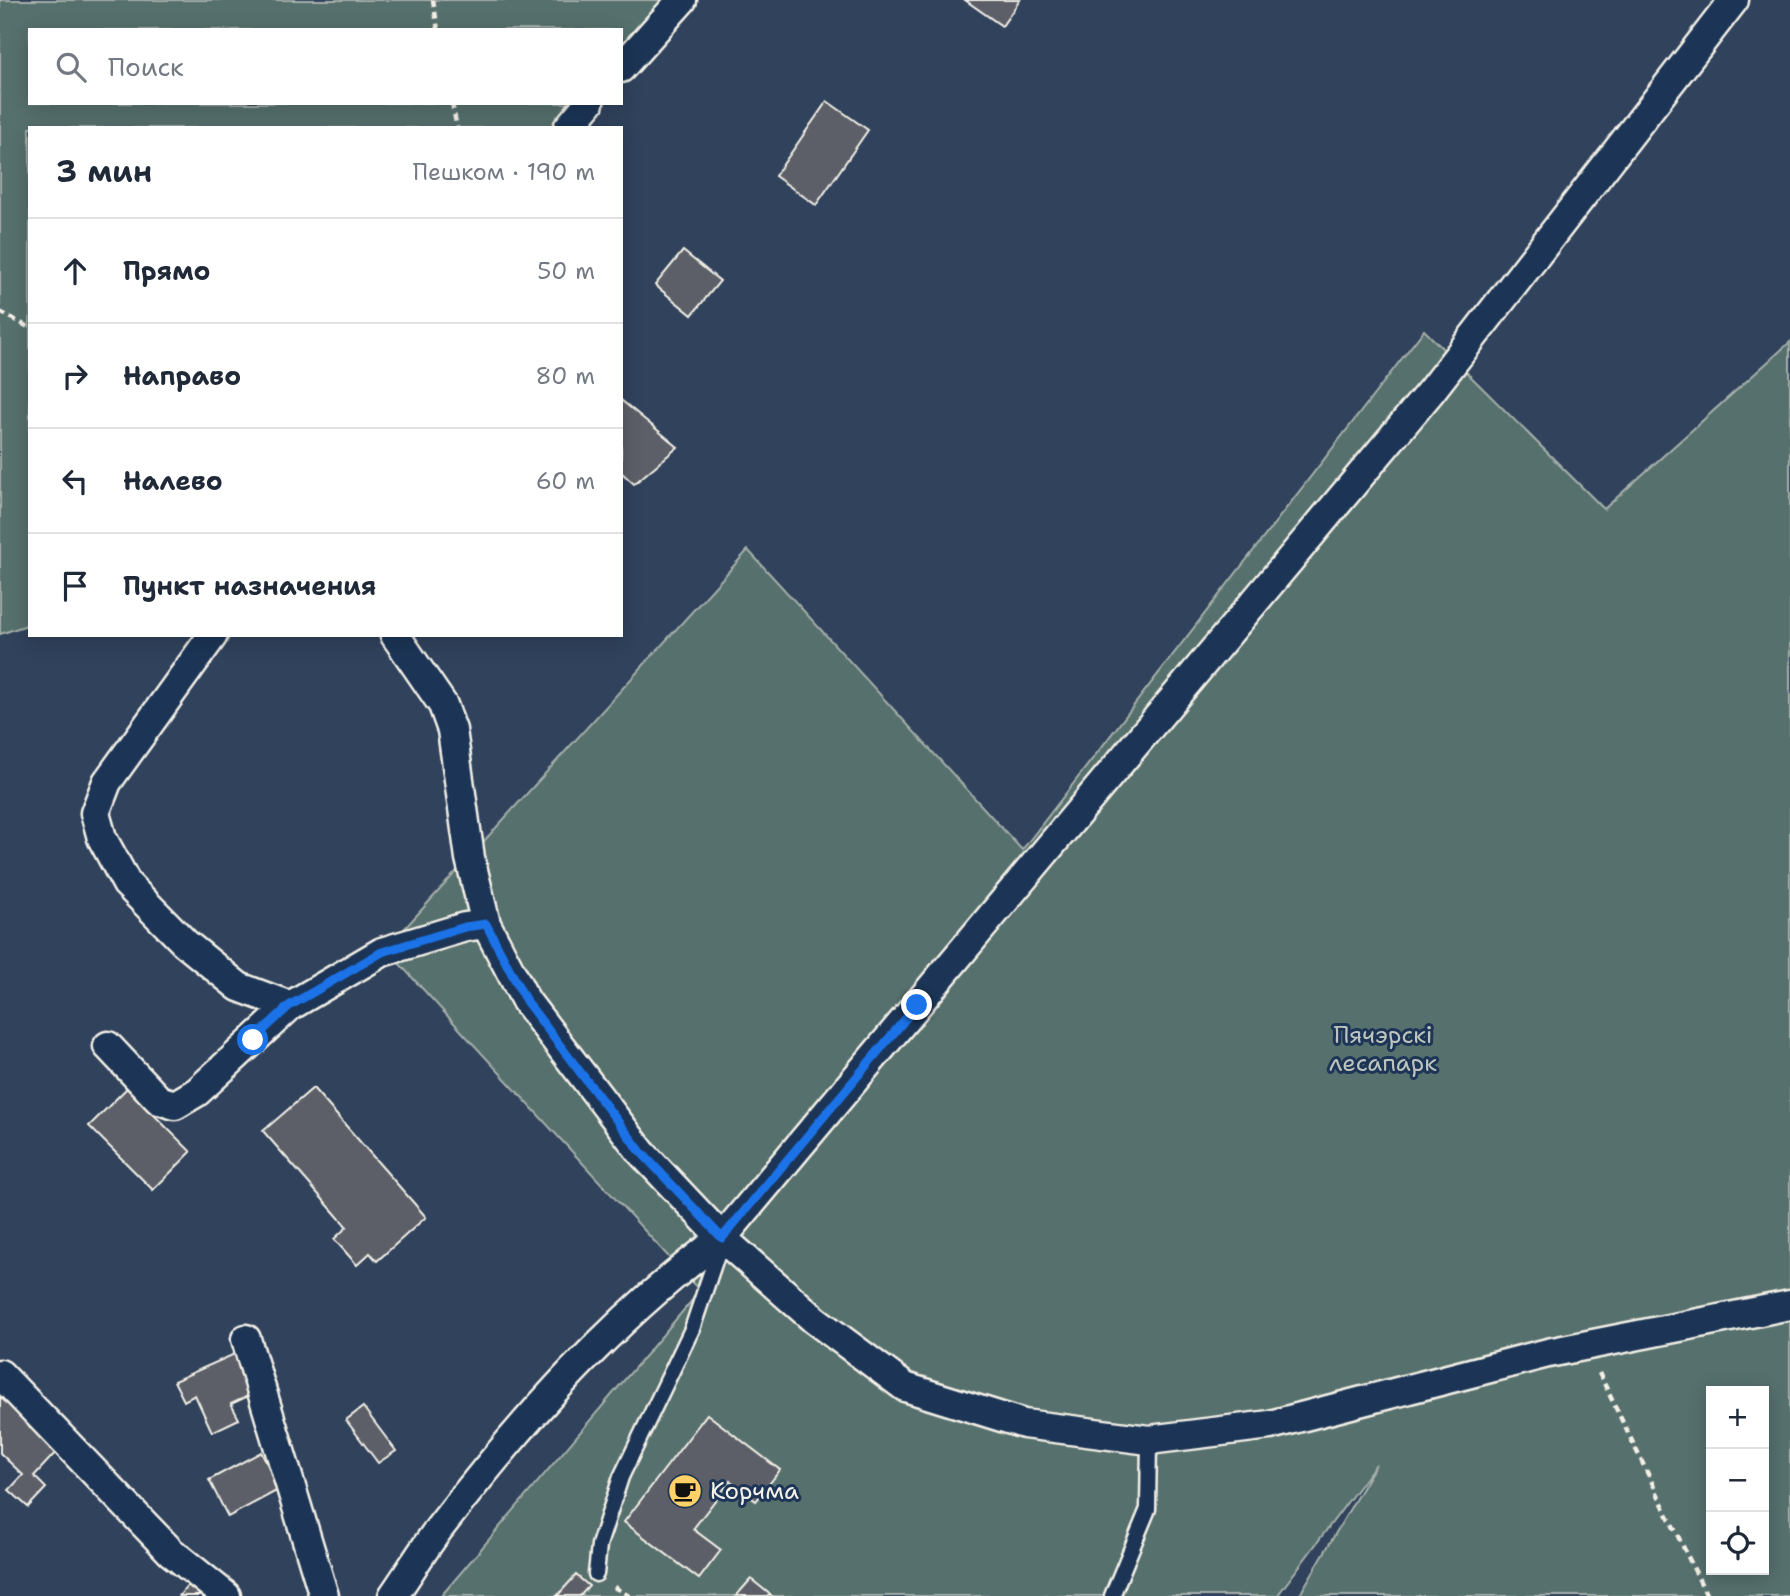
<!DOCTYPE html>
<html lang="ru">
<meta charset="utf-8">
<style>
body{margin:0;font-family:"Shantell Sans",sans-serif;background:#f2f2f3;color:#1f2937}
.controls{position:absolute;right:21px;bottom:21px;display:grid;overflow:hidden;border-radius:0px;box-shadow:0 4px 18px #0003}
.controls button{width:63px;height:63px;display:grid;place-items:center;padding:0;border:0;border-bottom:2px solid #e0e1e3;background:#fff;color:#1f2937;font:35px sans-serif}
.stop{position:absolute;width:21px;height:21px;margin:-16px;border:5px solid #1a73e8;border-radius:50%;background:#fff}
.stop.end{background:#1a73e8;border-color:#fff;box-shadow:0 2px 7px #0008}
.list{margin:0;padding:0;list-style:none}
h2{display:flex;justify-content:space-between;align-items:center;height:91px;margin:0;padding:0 28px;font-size:30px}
h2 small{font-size:23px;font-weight:400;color:#747a83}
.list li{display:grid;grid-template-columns:46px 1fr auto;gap:21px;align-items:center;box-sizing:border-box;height:105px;padding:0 28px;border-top:2px solid #e0e1e3}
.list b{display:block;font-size:26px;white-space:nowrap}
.list em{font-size:23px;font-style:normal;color:#747a83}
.icon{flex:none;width:38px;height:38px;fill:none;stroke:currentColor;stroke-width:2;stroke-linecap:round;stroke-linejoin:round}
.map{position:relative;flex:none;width:1790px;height:1596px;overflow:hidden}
.search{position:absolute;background:#fff;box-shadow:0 4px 18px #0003;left:28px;top:28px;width:595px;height:77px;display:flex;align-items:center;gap:18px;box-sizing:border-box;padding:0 24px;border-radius:0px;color:#747a83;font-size:26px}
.panel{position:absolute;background:#fff;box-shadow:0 4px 18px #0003;left:28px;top:126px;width:595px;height:511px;border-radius:0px}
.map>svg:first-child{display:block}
</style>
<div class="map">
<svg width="1790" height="1596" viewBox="0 0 1790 1596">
<rect width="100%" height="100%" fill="#30425c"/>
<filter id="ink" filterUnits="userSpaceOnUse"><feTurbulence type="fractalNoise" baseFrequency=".0143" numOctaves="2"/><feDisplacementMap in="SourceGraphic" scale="14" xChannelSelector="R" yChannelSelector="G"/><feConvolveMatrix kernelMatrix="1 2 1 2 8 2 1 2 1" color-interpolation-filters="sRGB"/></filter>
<g filter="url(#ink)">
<path fill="#57706d" stroke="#a6b0aa" stroke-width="2" fill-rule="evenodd" d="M0,0h661l-40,55v-25h-591v73h556l-18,25h-538v496l-30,10z
M1424,330l180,179 186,-167v1254h-491l77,-132 -99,132h-836l259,-305 -314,-342 362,-399 274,300zM1711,1391h53v179h-53z"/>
<path fill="#5c5f67" stroke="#f4f1e8" stroke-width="2" d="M965,0h55l-18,26z
M827,101l41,29 -52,75 -41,-29z
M683,251l37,30 -28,34 -37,-30z
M621,400l57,47 -44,37 -13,-12z
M127,1088l64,64 -38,38 -64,-64z
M313,1088l113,129 -49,44 -7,-8 -13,12 -23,-26 13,-12 -84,-96z
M239,1352l18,40 -26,12 8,15 -27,13 -17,-37 -11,6 -10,-20z
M0,1396l57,55 -23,25 12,12 -18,19 -19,-17 14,-15 -23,-22z
M363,1407l33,44 -18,12 -32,-43z
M707,1414l73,56 -24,31 -26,-20 -37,48 28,21 -22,29 -75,-57z
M261,1452l19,37 -52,28 -19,-37z
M576,1575l13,11 -9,10h-23z
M195,1577l22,19h-38z
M751,1579l21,17h-36z"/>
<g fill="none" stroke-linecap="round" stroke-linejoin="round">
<g stroke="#f4f1e8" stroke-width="19">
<path id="service" d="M596,1574l3,-29 22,-68 71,-148 28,-83
M1112,1596l36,-87 1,-69"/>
</g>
<g stroke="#f4f1e8" stroke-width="33">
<path id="minor" d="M621,68l61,-68
M568,128l21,-25
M213,635l-106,147 -12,31 7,25 25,46 58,59 54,44 51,19
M395,635l48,70 9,25 18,128 16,66 40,77 115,151 81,86 93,82 90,67 119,37 125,16 121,-15 278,-72 242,-48
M108,1046l51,54 16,5 22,-13 93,-86 92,-54 83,-25 21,-3
M246,1339l78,257
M0,1374l171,178 55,44
M393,1596c16,-23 31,-48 48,-70 82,-106 173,-209 281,-288l709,-847 303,-391"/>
</g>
<path stroke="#f4f1e8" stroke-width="4.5" stroke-dasharray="7 5" stroke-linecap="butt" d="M433,0l5,30
M452,103l5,25
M0,312l30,16
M1599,1373l108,223
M614,1587l15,9"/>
<use href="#service" stroke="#1d3557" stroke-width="14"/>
<use href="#minor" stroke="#1d3557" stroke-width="28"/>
</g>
</g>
<g fill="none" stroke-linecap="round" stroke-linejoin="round" filter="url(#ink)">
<path stroke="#1a73e8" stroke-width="9" d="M253,1040l36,-34 93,-54 83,-25 21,-3 40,77 115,151 81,86 195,-233"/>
</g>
<defs>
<g id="cafe-disc" transform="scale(1.75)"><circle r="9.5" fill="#ffd166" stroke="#1d3557"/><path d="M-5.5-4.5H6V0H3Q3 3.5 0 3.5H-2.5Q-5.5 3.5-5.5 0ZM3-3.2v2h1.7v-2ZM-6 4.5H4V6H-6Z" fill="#111"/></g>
</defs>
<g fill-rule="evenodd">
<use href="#cafe-disc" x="685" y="1491"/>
</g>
<g text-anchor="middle" stroke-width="6" stroke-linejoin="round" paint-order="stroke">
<g font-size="24" fill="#bdc4bd" stroke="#1d3557">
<text x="1383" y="1043">Пячэрскі<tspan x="1383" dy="28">лесапарк</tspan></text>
</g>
<g font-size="24" fill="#f4f1e8" stroke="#1d3557" text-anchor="start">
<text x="710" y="1499">Корчма</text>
</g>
</g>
</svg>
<div class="controls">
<button>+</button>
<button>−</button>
<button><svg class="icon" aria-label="locate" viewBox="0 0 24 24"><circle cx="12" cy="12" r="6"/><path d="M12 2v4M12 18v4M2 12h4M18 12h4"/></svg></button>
</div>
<div class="stop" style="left:253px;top:1040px"></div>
<div class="stop end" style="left:917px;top:1005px"></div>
<div class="search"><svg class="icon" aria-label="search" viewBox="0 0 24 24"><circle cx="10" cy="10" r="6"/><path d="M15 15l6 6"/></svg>Поиск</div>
<section class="panel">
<h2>3 мин<small>Пешком · 190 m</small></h2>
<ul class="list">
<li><svg class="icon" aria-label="ahead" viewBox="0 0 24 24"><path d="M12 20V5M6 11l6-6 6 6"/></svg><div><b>Прямо</b></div><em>50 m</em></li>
<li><svg class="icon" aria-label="right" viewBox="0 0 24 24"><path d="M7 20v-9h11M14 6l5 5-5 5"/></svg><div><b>Направо</b></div><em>80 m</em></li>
<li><svg class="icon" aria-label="left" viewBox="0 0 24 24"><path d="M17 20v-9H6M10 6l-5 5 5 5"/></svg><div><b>Налево</b></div><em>60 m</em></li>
<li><svg class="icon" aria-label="arrive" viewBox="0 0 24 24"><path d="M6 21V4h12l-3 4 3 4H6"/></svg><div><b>Пункт назначения</b></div></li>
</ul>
</section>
</div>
